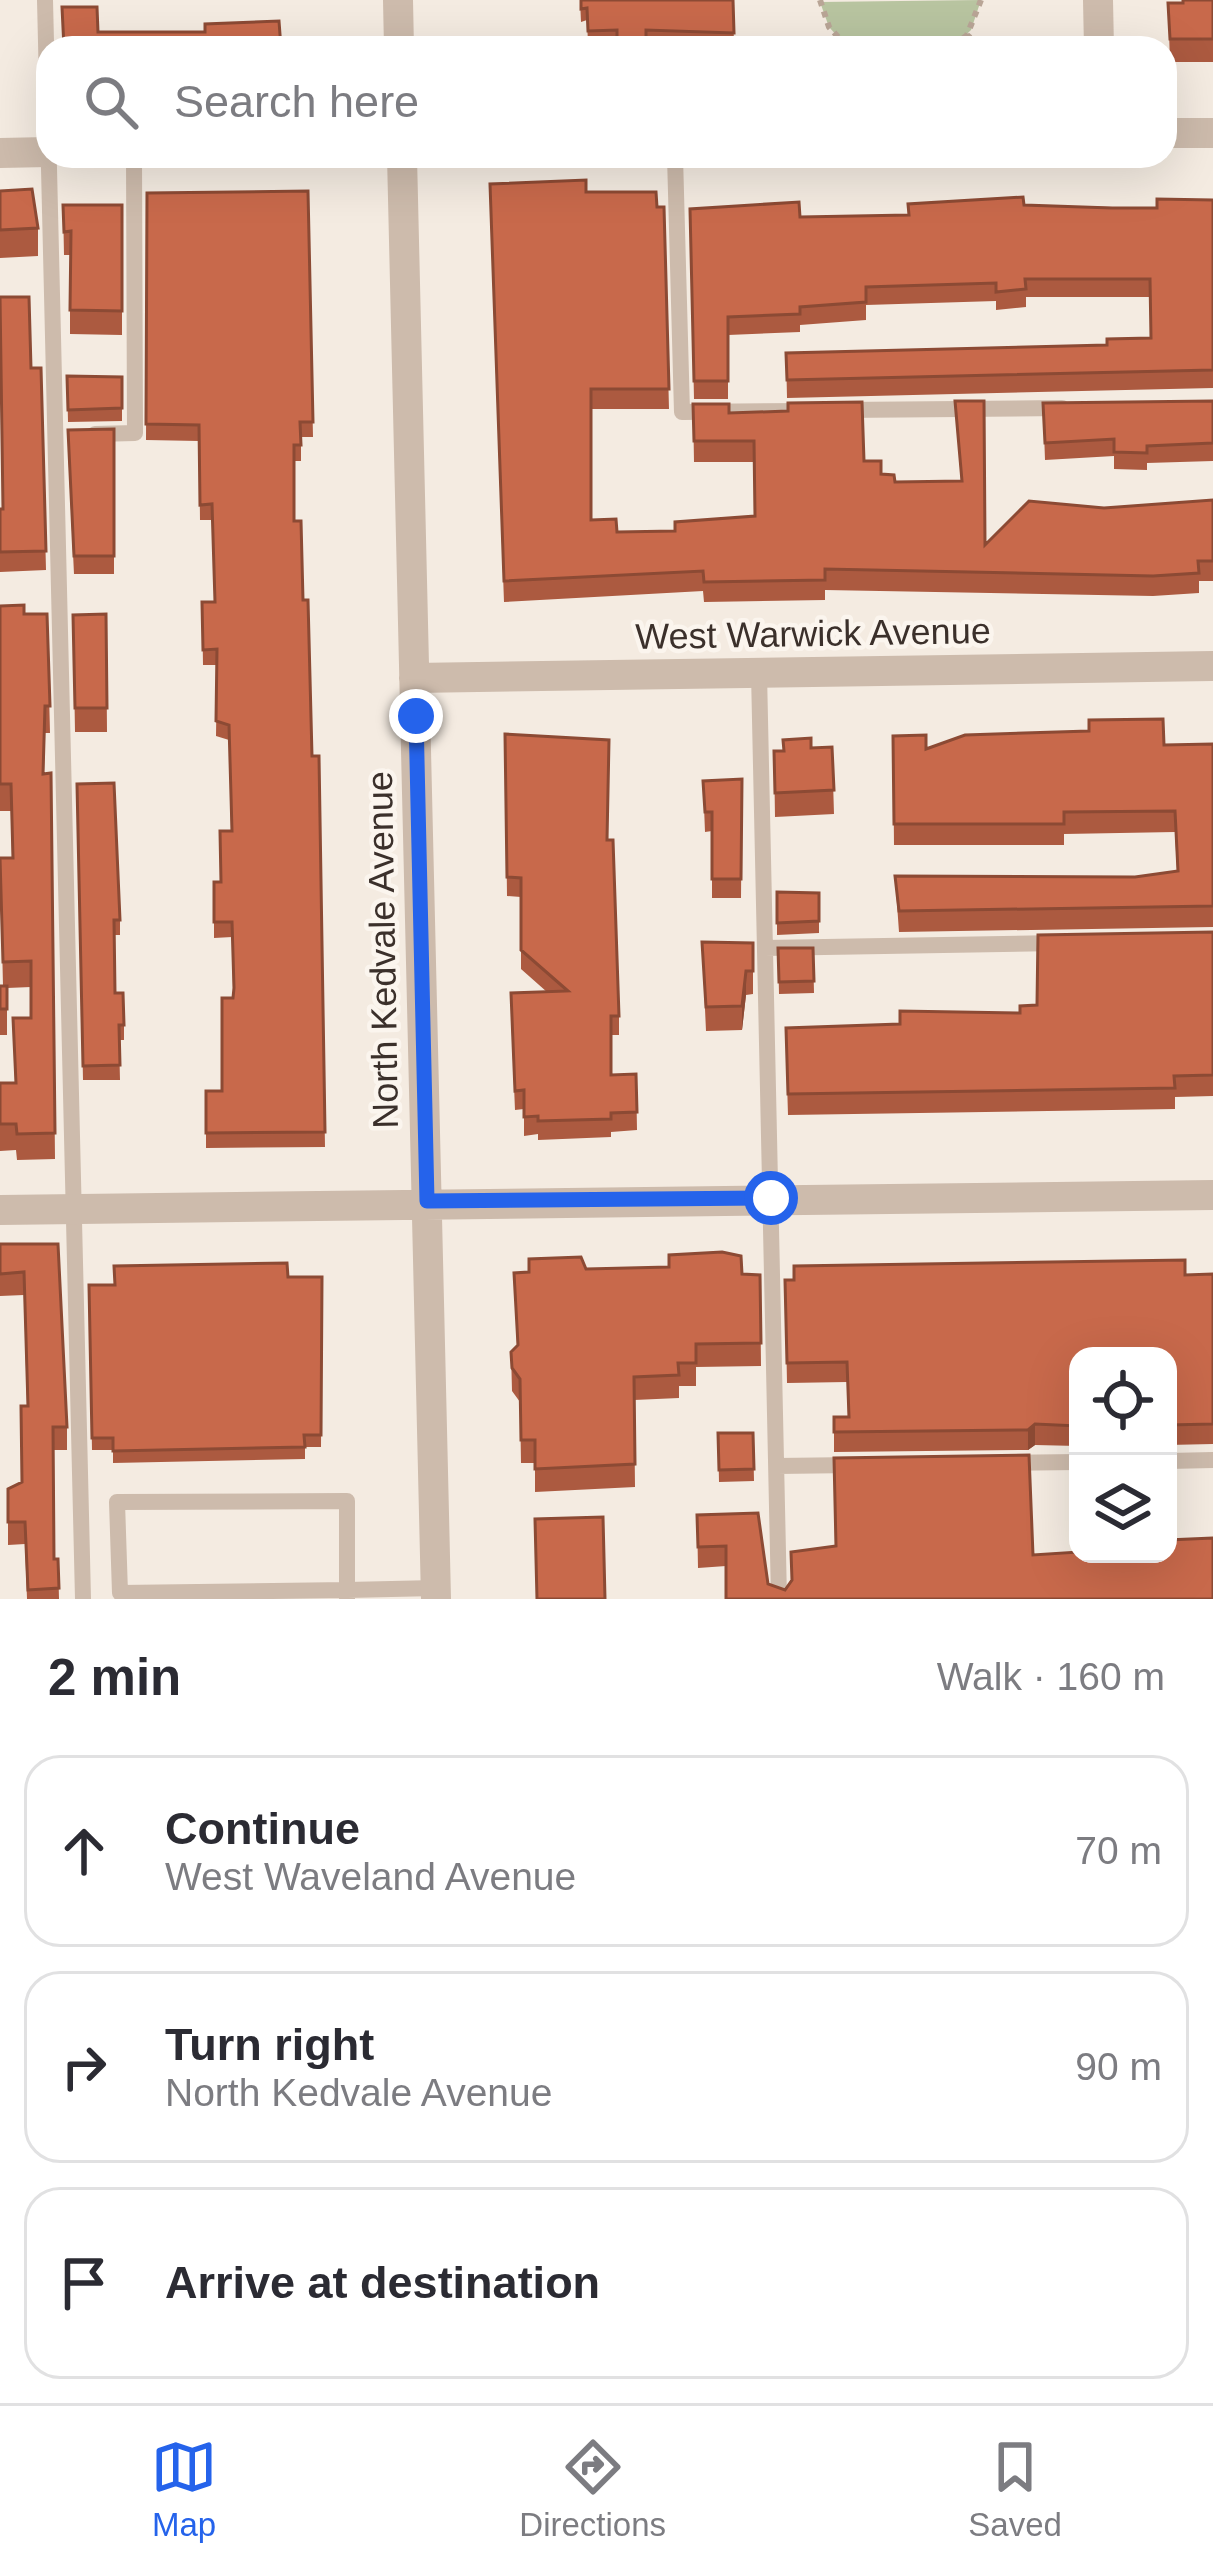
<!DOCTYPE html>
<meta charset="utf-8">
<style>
body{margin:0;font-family:Arial,sans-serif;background:#f7f7f7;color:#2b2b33}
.controls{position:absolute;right:36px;bottom:36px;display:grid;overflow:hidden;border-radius:24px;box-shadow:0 12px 48px #0002}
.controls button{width:108px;height:108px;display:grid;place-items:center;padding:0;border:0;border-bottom:3px solid #e1e1e2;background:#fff;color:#2b2b33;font:60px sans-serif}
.stop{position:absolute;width:36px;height:36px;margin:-27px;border:9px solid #2563eb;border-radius:50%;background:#fff}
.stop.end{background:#2563eb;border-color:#fff;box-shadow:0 3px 12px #0008}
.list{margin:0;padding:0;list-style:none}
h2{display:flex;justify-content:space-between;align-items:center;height:156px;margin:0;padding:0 48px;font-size:51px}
h2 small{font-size:39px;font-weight:400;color:#7c7c81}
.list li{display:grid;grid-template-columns:78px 1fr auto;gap:36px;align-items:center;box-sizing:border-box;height:192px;margin:0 24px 24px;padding:0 24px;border:3px solid #e1e1e2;border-radius:36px}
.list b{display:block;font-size:45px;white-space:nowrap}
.list p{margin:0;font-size:39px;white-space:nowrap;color:#7c7c81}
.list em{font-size:39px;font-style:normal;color:#7c7c81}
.icon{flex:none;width:66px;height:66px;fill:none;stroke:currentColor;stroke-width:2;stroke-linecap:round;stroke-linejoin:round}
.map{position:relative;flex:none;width:1213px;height:1599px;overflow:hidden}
.search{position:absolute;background:#fff;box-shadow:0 12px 48px #0002;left:36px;right:36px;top:36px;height:132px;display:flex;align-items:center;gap:30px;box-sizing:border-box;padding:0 42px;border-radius:36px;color:#7c7c81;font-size:45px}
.sheet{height:804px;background:#fff}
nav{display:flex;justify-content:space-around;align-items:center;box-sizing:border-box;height:168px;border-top:3px solid #e1e1e2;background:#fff;font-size:33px;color:#7c7c81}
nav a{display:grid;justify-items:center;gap:6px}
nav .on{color:#2563eb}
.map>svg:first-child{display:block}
</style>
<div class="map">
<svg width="1213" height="1599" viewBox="0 0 1213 1599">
<rect width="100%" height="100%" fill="#f4ebe1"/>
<path fill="#b8c4a0" d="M981,0l-10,30 -19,18h-104l-19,-21 -9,-25z"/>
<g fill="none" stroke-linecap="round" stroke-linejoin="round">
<path stroke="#b9a596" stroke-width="6" stroke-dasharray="6 6" stroke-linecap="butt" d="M820,0l9,27 19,21
M981,0l-14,35 15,13
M952,48l15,-13"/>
<path stroke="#cdbbac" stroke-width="16" d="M45,0l38,1599
M675,156l7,256 128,-1
M842,410l220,-2
M95,434l40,-1 -1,-277
M759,673l20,926
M765,948l293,-5
M1168,1461l45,-1
M1007,1463l71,-1
M777,1466l78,-1
M347,1599v-98l-230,1 3,91 227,-3 89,-2"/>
<path stroke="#cdbbac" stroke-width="30" d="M398,0l1,48
M1098,0l1,48
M1165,133h48
M0,153l48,-1
M402,156l34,1443
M414,678l799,-12
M0,1210l1213,-15"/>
</g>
<path fill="#ac5a40" d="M580,0h153l1,46 -88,-4v6h-29v-5l-29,1 -1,-24 -6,2z
M1213,0v62h-43l-2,-59z
M0,191l38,37v28l-38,2z
M308,191l5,246h-12v24h-7v60l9,79 9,156h7l6,391 -119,1v-57h16l11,-100 -1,-54 -18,1v-56h7l10,-51 -2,-91 -13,-4 1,-71h-14l-1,-63h13l-3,-82h-12l-1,-79 -53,-1 1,-247z
M586,192l71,15h7l5,202h-78v111l26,12 58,-1 80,-15 -1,-54h-60l-1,-58 36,9 135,48 31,21 66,-1 -6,-80 30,144 119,-37 109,-8v81h-14v12l-46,3 -328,-6v10l-121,2 -1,-11 -199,11 -14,-398z
M1213,200v188l-426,10 -1,-45 321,-8 44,-7 -1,-41h-124v10l-30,3v-9l-130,4v15l-66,5v7l-72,3v64h-34l-4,-190 110,8 109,-2 115,-10 133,3z
M63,205h59v130l-52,-1v-79h-6z
M31,368h10l5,202 -46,2v-63h3z
M67,376l55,1v44l-54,1z
M1213,401v60l-66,2v7l-33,-1v-13l-69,4 -2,-57z
M114,429v145h-40l-6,-127z
M0,606l24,8h23l3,119h-5l-1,41 7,-1 4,386 -38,1 -1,-10 -16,1v-68h15l-2,-65h18v-31l-24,1v47h-7v-49h3l-3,-128h12l-1,-47h-11z
M106,614l1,118h-32l-2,-117z
M505,734l103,106 11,176v19h-8v40l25,-1 1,56 -26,2v5l-73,3v-6l-14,2v-27l-9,1 -4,-98 36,-20 -26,-23v-72l-14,-1z
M893,736l33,13 287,-5v183l-314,5 -4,-56 240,1 42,-6 -2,-39 -111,2v11h-170z
M832,747l2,67 -59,3 -1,-66z
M742,779l-1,119h-29v-67l-7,1 -2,-51z
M77,784l43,136v15h-6l1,58 9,32v15h-5l1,40h-37z
M777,892l42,1v40l-42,2z
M1213,932v164l-38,1v12l-387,6 -2,-66 114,-25 120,-11z
M702,942l51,1v51l-7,1 -4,35 -36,1z
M778,948h35l1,45 -35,1z
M0,1244h58l9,183v23h-14l1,109h4l1,40h-32l-2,-55 -17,1v-56l14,-7 5,-76 -3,-111 -24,1z
M586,1269l174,6 1,91 -65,1v19h-17v12l-45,2 1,87 -100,5v-29h-14l-1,-61 -8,-11 -1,-39 6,-6 -3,-73z
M1213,1274v170l-45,1v-89h-90v90l-43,-1 -7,5 -194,2v-35h14l-1,-35 -60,1 -2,-103z
M322,1277l-1,170h-16v12l-192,4v-13h-21l-3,-165z
M718,1433h35l1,48 -35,1z
M1029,1455l4,100 45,-3v2h90v-14l45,-2v61h-487v-33l-28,2 -1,-53 61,-2 10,71 17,6 6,-10v-28l44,-6 -1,-88z"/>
<path fill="#8c4a34" d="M746,971v24l-4,35v-24z
M1035,1424v21l-7,5v-20z"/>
<path fill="#c8694b" stroke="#8c4a34" stroke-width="3" d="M581,0h152l1,33 -88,-3v10l-29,1v-11l-29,1 -1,-23 -6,1z
M1183,0h30v39h-43l-2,-36h15z
M62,7h35l1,25h107v-8l74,-3 2,27h-217z
M586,180v12h70l1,15h7l5,182h-78v131l25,-1 1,13 58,-1v-9l80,-6 -1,-75h-60l-1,-37h36v9l59,-2v-8l74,-1 2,59h17v13l13,1 1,7 67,-1 -7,-80h29l1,144 44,-44 75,7 109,-8v61h-15l1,12 -46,3 -328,-7v11l-121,2 -1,-11 -199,10 -14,-397z
M32,189l6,39 -38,2v-39z
M308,191l5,231h-13l1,23h-7v76h7l2,79h5l4,156h7l6,376 -119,1v-42h16v-93h11l1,-10 -2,-66h-18v-40h7l-1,-51h12l-3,-106 -13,-4 1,-72 -14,1 -1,-48h13l-3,-98 -12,1 -1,-80 -53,-1 1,-231z
M1023,197l1,8 88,3h45v-9l56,1v170l-426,10 -1,-27 321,-8v-6l44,-1 -1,-59h-125l1,10 -30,3v-9l-130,4v15l-66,5v7l-72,3v64h-34l-4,-172 109,-7 1,15 109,-2 -1,-11z
M63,205h59v106l-52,-1 1,-79 -7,1z
M0,297h29l2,71h10l5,183 -46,1v-43h3z
M67,376l55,1v31l-54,2z
M1213,401v42l-66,3v7l-33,-1v-13l-69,4 -2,-40z
M114,429v127h-40l-6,-126z
M24,605v9h23l3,92h-5l-2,68 8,-1 4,360 -38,1 -1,-10h-16v-41h16l-3,-65h18v-57l-28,1 -3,-104h13l-2,-74h-11v-178z
M106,614l1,94h-32l-2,-93z
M1163,719l1,26 49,-1v162l-314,5 -4,-35 240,1 43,-6 -3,-60 -111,1v12h-170l-1,-88 33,-1v14l39,-14 124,-4v-11z
M505,734l104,6 -2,100h6l6,176h-8v59l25,-1 1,38 -26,1v6l-73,2v-5l-14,1v-27l-9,1 -4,-98 57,-2 -47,-41v-72l-14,-1z
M811,738v10l21,-1 2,43 -59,3 -1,-42h10l-1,-11z
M742,779l-1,100h-29v-67h-7l-2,-31z
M114,783l6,137h-6l1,73h8l1,32h-5l1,40 -37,1 -6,-282z
M777,892l42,1v28l-42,2z
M1213,932v143l-39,1 1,12 -387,6 -2,-66 114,-4v-13l120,2v-7l17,-1 1,-70z
M702,942l51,1v28h-7l-4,35 -36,1z
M778,948h35l1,33 -35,1z
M0,986h7v23h-7z
M0,1244h58l9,183h-14l1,132h4l1,29 -31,2 -3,-68h-17v-33l14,-7 -1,-76h7l-4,-134 -24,2z
M722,1252l19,4 1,18 18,1 1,68 -65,1v19h-18l1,12 -45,2 1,87 -100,5v-29h-14l-1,-61 -8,-11 -1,-16 7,-7 -4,-72 15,-1v-13l52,-2 5,12 83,-2v-12z
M1185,1260v15l28,-1v150l-45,1v-69h-90v70l-43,-2 -7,6 -194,2v-15h15l-2,-55 -60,1 -2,-83h9v-14z
M287,1263l1,14h34l-1,158h-17l1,12 -192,4v-13h-21l-3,-153h26l-1,-19z
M718,1433h35l1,36 -35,1z
M1029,1455l4,100 45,-3v2h90v-14l45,-2v61h-487v-53l-28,1 -1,-32 61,-2 10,71 17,6 7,-10 -1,-28 45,-6 -2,-88z
M603,1517l2,82h-68l-2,-80z"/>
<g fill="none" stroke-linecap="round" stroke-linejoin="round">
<path stroke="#2563eb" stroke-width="15" d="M416,716l11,485 344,-3"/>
</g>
<g text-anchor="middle" stroke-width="9" stroke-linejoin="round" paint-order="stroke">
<g font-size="36" fill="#3b302b" stroke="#fbf5ee">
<text transform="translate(813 633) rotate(-1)" y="13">West Warwick Avenue</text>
<text transform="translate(382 950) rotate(-91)" y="13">North Kedvale Avenue</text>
</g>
</g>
</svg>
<div class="controls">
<button><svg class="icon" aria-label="locate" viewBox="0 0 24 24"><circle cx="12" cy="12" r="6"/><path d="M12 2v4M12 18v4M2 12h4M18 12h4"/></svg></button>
<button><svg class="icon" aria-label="layers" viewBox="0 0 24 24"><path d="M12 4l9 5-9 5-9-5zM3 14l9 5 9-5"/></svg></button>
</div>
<div class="stop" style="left:771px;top:1198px"></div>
<div class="stop end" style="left:416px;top:716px"></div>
<div class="search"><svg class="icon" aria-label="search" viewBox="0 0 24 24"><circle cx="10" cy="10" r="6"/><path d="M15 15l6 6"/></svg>Search here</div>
</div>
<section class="sheet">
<h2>2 min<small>Walk · 160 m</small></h2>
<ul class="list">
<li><svg class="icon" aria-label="ahead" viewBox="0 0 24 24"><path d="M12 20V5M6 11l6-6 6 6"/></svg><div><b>Continue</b><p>West Waveland Avenue</p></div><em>70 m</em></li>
<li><svg class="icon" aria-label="right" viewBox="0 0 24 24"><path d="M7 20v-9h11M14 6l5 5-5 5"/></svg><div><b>Turn right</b><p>North Kedvale Avenue</p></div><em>90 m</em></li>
<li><svg class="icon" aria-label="arrive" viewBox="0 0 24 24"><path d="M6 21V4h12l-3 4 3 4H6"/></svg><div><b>Arrive at destination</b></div></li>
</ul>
</section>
<nav>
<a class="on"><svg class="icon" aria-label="map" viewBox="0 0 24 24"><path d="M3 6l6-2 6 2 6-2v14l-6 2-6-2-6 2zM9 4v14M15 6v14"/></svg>Map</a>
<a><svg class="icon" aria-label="directions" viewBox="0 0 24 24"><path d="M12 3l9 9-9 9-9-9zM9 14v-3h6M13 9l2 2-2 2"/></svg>Directions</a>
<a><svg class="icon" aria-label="saved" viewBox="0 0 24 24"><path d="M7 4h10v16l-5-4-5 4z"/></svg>Saved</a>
</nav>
